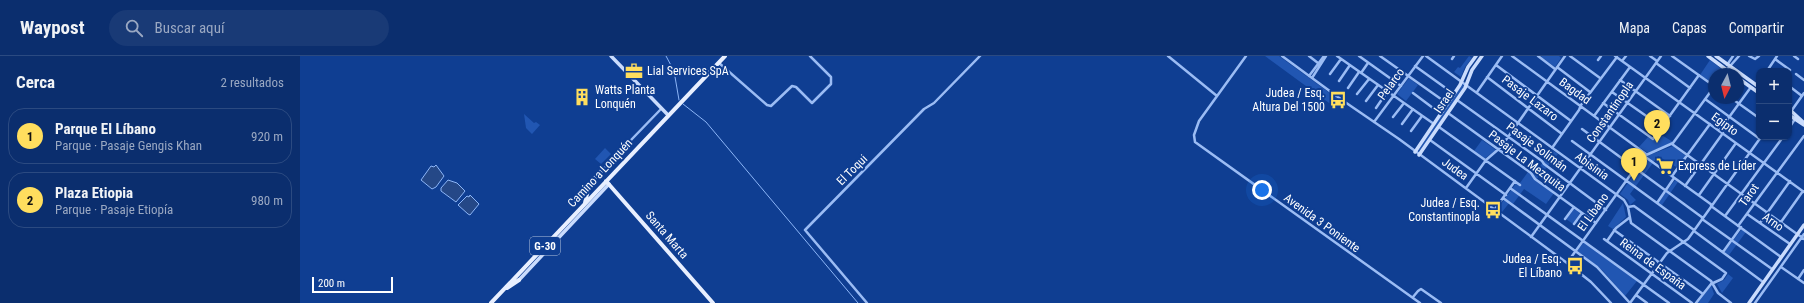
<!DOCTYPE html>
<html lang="es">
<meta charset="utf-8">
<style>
body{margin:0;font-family:"Roboto Condensed",sans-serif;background:#193a76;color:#f1f3f6}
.controls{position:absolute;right:12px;top:12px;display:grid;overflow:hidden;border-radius:8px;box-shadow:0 1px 3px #0004}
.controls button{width:36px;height:36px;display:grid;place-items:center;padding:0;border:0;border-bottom:1px solid #2b4a81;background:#0b2e6e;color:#f1f3f6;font:20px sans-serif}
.compass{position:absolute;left:1408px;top:12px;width:36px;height:36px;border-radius:50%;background:#0b2e6e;box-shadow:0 1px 3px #0004;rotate:187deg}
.scale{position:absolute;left:12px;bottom:10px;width:81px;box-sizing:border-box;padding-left:4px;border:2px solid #fff;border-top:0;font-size:11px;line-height:14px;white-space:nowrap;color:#fff;-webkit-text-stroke:3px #0f3e92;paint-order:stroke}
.you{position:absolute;left:962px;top:134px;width:14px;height:14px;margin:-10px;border:3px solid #fff;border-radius:50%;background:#1a73e8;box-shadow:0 0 0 6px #1a73e833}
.badge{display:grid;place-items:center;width:26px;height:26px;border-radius:50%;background:#ffde5e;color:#111;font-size:13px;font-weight:700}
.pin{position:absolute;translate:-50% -33px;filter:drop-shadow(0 1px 2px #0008)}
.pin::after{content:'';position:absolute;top:21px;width:14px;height:12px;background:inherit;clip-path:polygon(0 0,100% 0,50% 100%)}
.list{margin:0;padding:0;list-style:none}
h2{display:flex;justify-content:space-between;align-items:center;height:52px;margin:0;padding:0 16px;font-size:17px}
h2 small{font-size:13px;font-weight:400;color:#9aa8c2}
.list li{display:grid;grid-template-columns:26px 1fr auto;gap:12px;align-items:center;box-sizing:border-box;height:56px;margin:0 8px 8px;padding:0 8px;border:1px solid #2b4a81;border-radius:16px}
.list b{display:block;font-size:15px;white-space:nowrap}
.list p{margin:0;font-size:13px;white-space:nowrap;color:#9aa8c2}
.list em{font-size:13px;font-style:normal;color:#9aa8c2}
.icon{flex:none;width:22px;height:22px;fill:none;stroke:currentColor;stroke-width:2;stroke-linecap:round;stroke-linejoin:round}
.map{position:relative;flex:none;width:1504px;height:247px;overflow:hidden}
header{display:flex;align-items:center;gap:24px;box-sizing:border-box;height:56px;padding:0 20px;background:#0b2e6e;border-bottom:1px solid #2b4a81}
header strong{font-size:19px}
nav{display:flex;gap:22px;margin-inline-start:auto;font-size:14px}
.search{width:280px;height:36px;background:#193a76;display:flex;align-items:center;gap:10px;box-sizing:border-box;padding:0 14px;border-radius:22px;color:#9aa8c2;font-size:15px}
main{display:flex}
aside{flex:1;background:#0b2e6e}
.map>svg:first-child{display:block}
</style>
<header>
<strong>Waypost</strong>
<div class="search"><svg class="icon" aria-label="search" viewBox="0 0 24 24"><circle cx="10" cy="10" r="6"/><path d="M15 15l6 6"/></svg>Buscar aquí</div>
<nav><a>Mapa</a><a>Capas</a><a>Compartir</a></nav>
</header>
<main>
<aside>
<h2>Cerca<small>2 resultados</small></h2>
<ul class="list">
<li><span class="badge">1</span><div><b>Parque El Líbano</b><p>Parque · Pasaje Gengis Khan</p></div><em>920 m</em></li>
<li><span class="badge">2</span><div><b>Plaza Etiopia</b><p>Parque · Pasaje Etiopía</p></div><em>980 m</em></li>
</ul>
</aside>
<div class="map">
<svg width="1504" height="247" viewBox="0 0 1504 247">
<rect width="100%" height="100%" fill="#0f3e92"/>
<path fill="#2156b2" d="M965,0h14l63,46 -6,6z
M1169,0l3,2 -7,9 -4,10 -7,-5 4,-5 2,1z
M1242,0h17l2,2 -6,9 -14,-10z
M1410,4l14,11 -3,3h-7v10l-14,-9z
M1109,22l9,7 -12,16 -9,-7z
M1162,28l3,2 -46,66 -1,-1z
M224,58l10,9 2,-1 4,3 -8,9 -6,-6z
M1360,78l13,8 -25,11 -9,-6 9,-10 5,3z
M1182,84l14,10 -12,9 -10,-8z
M1373,90l13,10 -8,12 -20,-12 -28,38 6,6 -6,5 -2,-5 -8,-6 27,-38z
M305,92l6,6 -10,10 -6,-5z
M1252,94l6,4 -22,26 18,13 -8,11 -22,-15 -11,15 -3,-2 -8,10 -4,-4 19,-26 3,1 8,-11 7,1z
M1375,124l3,2 -16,23 -4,-2z
M1323,147l3,14 -13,12 -5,-3z
M1274,153l6,4 -7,11 -7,-5z
M1442,173l4,3 -17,23 -5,-3z
M1284,186l53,39 -12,15 -23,-26 -25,-19z
M1428,218l5,4 -11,15 -5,-9 7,-4z
M1411,229l3,9 -6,9h-11z"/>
<path fill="#254887" stroke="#8cb5f7" d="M136,109l8,11 -8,11 -4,2 -11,-9 10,-14 3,1z
M148,124l9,3 8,8 -9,11 -15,-11v-3z
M170,139l9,9 -9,11 -2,-1 -10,-9 9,-9 2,1z"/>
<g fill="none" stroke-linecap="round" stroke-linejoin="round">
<path stroke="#8cb5f7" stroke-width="1" d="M366,0l8,15 5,29
M383,48l23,18 152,181"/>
<path stroke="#9bbcf4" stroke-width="2.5" d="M868,0l49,40
M946,0l-47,65 -5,14 1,7 225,161
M982,0l60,44 57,39 168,124 24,19 20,21
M1009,0l9,7
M1037,0l97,68
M1059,0l42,30
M1080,0l68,48
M1126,0l198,144 4,7 3,16 80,58 7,12 13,10
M1212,0l134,98
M1238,0l17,13
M1270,0l30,22
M1315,0l189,136
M1350,0l7,5
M1372,0l42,30
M1449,0l6,3 4,-3
M1494,0l4,3
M1152,3l2,-3
M1475,3l15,11
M1298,4l3,-4
M1322,5l4,-5
M419,7l48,42 4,1 21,-20 4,1 16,16 19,-19v-7l-21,-21
M1356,7l34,25
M1196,9l75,56
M1427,9l6,-9
M1115,10l39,28
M1257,11l33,25
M1467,15l10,-15
M1061,17l7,-10
M1030,18l11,-15
M1423,18l16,-18
M1496,18l8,6
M1009,20l15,-20
M1187,21l75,57
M1012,22l14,-22
M1320,24l50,36
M1039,25l11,-16
M1489,30l13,10
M1048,32l11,-16
M1177,36l25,-36
M1312,36l50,35
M1113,37l28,21
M1057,38l12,-15
M1431,42l28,20
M1405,43l55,40
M1157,44l85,61 2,3 62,46
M1066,45l12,-16
M1303,47l50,36 46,-64
M1076,52l11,-16
M1492,54l12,-17
M1148,57l83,60 4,6 61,44
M1294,60l36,-49
M1093,61l11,-14
M1074,66l49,-66
M1102,68l11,-15
M1139,71l81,58
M1489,72l6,-9
M1282,73l121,89
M1111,75l11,-15
M1419,75l32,-44
M1130,84l76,55
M1272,85l122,89
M1372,88l132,95
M1252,92l27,-38 2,-5 36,-48
M1344,100l68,49
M303,113l58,-60
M1372,120l38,-52
M1385,130l38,-53
M1166,132l20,-28 15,-13 64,-91
M1210,132l159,115
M1399,139l37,-52
M1203,142l94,69 33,36
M1357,147l17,-25
M1411,150l70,51
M1328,151l6,-1 92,67 -4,6 -11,5 -15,19
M1195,153l20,-28
M1447,158l43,30
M1425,160l58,-79
M1265,163l9,-12
M1402,163l70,50
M1481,166l22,-31
M1460,167l30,-42
M1274,168l8,-11
M1438,170l66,-90
M1314,174l89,64
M1394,175l69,51
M1231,181l130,-181
M1304,183l88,64
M1307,185l9,-13 13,-10
M1423,196l18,-25
M1267,207l77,-107 29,-13 41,-56
M1481,211l23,16
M1498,223l6,-9
M1336,239l11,8
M1113,241l5,-6 3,-2 20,14
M567,247l-62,-73 119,-121 10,-6 46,-47
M1330,247l37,-50 21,-14 73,-102
M1455,247l49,-69"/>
<path stroke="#cadcfd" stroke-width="3.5" d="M311,0l57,59
M1408,0l24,18
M1416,0l43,31
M1438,22l21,15
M1489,53l15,14
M1489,59l15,10
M1115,96l45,-67 8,-18 8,-11
M1119,99l46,-67 7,-18 10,-14
M219,224l90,-96
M1449,247l55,-78"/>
<path stroke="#e8efff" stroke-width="4" d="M306,125l107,122
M285,147l4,-18 14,-16
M207,232l12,-8
M191,247l234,-247"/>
</g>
<defs>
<g id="office-bare" transform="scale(1.38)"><path d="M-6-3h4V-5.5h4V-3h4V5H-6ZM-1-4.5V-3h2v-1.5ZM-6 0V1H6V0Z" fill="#ffde5e" stroke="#0f3e92" stroke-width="2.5" paint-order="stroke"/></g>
<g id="building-bare" transform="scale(1.38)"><path d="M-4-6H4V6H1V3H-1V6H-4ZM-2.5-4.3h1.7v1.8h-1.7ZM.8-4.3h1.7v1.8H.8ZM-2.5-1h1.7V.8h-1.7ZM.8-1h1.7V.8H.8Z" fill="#ffde5e" stroke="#0f3e92" stroke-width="2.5" paint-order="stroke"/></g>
<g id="bus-bare" transform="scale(1.38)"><path d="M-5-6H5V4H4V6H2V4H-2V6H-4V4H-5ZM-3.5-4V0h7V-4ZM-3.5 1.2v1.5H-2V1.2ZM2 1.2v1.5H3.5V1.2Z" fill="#ffde5e" stroke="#0f3e92" stroke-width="2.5" paint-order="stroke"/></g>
<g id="supermarket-bare" transform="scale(1.38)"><path d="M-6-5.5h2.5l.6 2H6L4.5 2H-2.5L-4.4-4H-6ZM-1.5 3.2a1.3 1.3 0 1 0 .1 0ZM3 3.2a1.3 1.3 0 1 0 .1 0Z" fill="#ffde5e" stroke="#0f3e92" stroke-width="2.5" paint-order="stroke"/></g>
</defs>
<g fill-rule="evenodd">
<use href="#office-bare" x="334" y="15"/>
<use href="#building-bare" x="282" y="41"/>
<use href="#bus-bare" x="1038" y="44"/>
<use href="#supermarket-bare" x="1365" y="110"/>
<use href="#bus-bare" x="1193" y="154"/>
<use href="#bus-bare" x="1275" y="210"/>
</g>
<g text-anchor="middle" stroke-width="4" stroke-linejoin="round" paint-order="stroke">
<rect fill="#0f3e92" stroke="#b7c5de" stroke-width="1" x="230" y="181" width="30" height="18" rx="3"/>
<g font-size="11" font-weight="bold" fill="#fff">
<text x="245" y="194">G-30</text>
</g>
<g font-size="12" fill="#fff" stroke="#0f3e92" text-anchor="start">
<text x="347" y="19">Lial Services SpA</text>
<text x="295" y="38">Watts Planta<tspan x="295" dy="14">Lonquén</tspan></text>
<text x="1025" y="41" text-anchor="end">Judea / Esq.<tspan x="1025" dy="14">Altura Del 1500</tspan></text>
<text x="1378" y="114">Express de Líder</text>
<text x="1180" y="151" text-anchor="end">Judea / Esq.<tspan x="1180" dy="14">Constantinopla</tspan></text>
<text x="1262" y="207" text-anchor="end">Judea / Esq.<tspan x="1262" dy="14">El Líbano</tspan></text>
</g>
<g font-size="12" fill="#fff" stroke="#0f3e92">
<text transform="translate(1091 28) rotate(-54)" y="4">Pelarco</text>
<text transform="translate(1275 35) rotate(36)" y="4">Bagdad</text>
<text transform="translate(1230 42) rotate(37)" y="4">Pasaje Lazaro</text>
<text transform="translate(1144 45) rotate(-56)" y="4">Israel</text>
<text transform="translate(1310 56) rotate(-55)" y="4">Constantinopla</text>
<text transform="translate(1425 68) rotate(36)" y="4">Egipto</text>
<text transform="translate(1237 91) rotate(37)" y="4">Pasaje Solimán</text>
<text transform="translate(1227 105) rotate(37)" y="4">Pasaje La Mezquita</text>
<text transform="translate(1292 110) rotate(36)" y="4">Abisinia</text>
<text transform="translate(1155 113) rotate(36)" y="4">Judea</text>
<text transform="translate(552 114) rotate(-45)" y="4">El Toqui</text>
<text transform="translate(300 117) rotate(-47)" y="4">Camino a Lonquén</text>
<text transform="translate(1449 139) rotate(-54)" y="4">Tarot</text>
<text transform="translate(1293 156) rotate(-54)" y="4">El Líbano</text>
<text transform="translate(1473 166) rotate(35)" y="4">Arno</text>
<text transform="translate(1022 167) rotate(36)" y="4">Avenida 3 Poniente</text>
<text transform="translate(367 179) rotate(49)" y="4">Santa Marta</text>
<text transform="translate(1353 208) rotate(36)" y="4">Reina de España</text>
</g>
</g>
</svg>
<div class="controls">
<button>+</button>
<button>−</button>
</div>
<svg class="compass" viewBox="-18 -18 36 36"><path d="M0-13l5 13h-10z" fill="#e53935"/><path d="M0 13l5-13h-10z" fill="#9aa8c2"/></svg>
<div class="scale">200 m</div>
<div class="you"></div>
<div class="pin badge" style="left:1334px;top:125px">1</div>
<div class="pin badge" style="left:1357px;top:87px">2</div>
</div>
</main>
